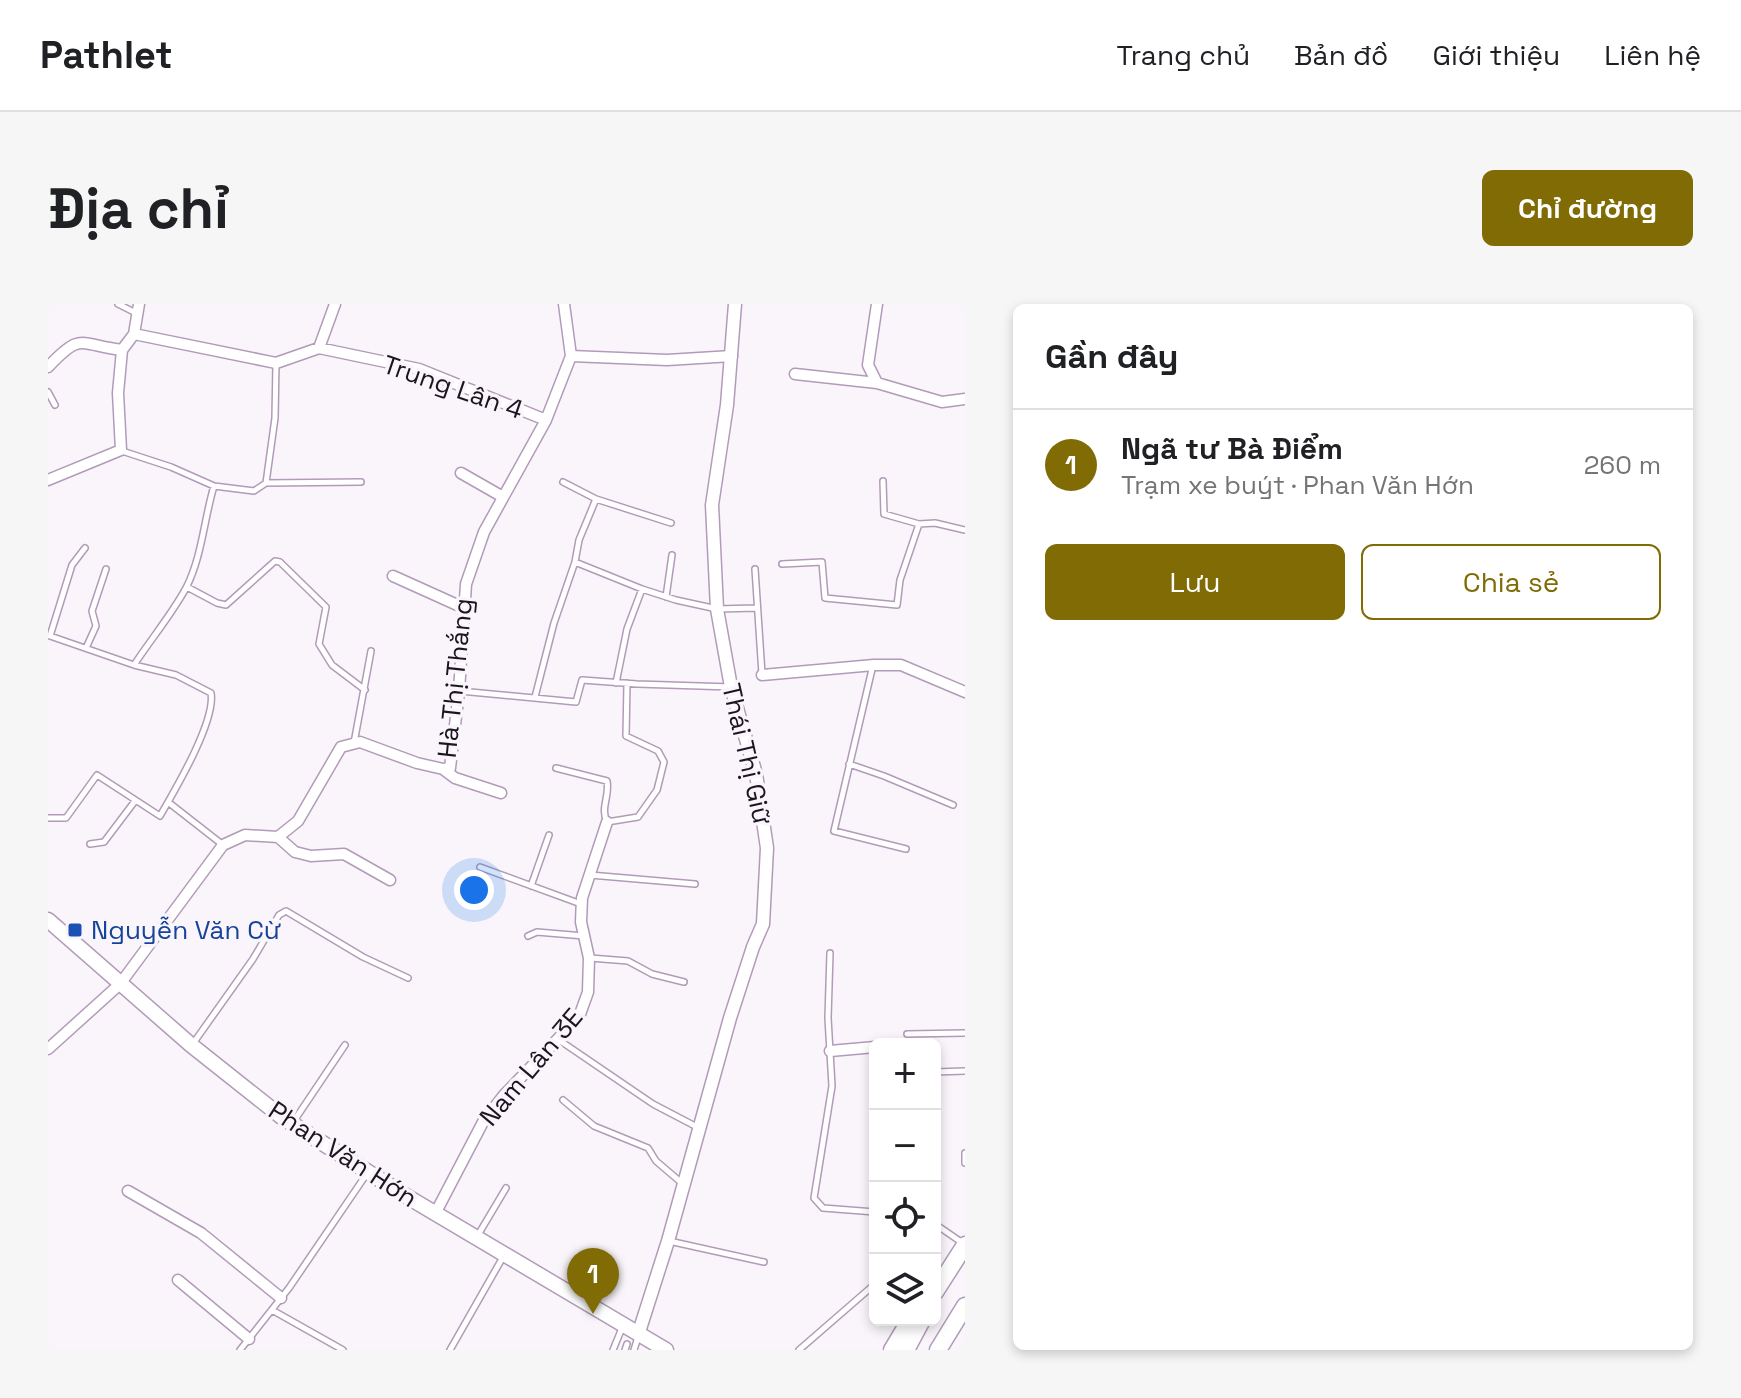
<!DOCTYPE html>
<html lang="vi">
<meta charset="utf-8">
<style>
body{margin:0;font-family:"Space Grotesk",sans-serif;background:#f6f6f6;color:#202124}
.controls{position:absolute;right:24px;bottom:24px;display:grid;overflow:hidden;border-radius:12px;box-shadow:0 4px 12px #0003}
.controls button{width:72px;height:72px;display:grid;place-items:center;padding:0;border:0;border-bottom:2px solid #e0e0e0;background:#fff;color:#202124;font:40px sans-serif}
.you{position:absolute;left:426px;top:586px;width:28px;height:28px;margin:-20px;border:6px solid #fff;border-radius:50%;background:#1a73e8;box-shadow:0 0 0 12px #1a73e833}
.badge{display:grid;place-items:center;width:52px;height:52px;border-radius:50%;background:#816b05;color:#fff;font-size:26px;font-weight:700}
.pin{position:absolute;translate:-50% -66px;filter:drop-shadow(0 2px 4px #0008)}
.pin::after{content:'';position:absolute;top:42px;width:28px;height:24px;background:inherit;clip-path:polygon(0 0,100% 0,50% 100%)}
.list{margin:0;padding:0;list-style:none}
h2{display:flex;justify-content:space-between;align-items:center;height:104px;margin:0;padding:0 32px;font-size:34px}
h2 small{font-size:26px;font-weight:400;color:#757577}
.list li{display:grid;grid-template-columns:52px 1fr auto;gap:24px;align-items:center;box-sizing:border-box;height:112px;padding:0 32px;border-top:2px solid #e0e0e0}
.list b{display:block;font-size:30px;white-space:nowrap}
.list p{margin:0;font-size:26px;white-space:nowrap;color:#757577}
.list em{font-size:26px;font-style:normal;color:#757577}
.actions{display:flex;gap:16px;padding:24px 32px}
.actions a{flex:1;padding:18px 0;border:2px solid #816b05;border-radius:12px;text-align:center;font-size:28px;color:#816b05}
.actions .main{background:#816b05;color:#fff}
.icon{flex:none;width:44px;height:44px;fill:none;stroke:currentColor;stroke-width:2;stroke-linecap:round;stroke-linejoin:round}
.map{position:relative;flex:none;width:917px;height:1046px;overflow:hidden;border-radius:12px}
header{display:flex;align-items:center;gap:48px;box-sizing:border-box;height:112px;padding:0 40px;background:#fff;border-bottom:2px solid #e0e0e0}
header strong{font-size:38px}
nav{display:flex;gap:44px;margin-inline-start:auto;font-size:28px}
.intro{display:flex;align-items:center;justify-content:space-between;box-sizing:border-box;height:192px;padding:0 48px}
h1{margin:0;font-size:56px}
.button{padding:20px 36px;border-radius:12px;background:#816b05;color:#fff;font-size:28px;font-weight:700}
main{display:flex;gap:48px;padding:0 48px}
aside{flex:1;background:#fff;border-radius:12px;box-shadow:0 4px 12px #0003}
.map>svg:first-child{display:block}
</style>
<header>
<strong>Pathlet</strong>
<nav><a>Trang chủ</a><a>Bản đồ</a><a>Giới thiệu</a><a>Liên hệ</a></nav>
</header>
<div class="intro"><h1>Địa chỉ</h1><a class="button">Chỉ đường</a></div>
<main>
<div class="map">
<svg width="917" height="1046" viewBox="0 0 917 1046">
<rect width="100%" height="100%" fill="#f9f5fb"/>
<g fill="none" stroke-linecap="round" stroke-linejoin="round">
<g stroke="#b29bb9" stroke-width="8">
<path id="service" d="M70,0l18,9
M0,88l7,13
M74,147l49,16 43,19
M835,177l1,33 35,10
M515,178l33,17
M218,179l95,-1
M734,260l40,-2 3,36 72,7 3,-25 19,-56 16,-1 30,7
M707,265l7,105
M139,283l30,16 9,2 49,-44 5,1 46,45 -7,37 13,21 33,25
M594,285l-67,-27 4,-22 17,-41 75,24
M618,293l6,-42
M2,332l22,-71 13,-17
M38,344l10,-22 -4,-15 14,-42
M86,361c17,-26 38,-51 52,-77 16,-31 18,-69 28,-102l40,5 12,-8 9,-65 1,-55
M825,361l-39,166 72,18
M568,379l11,-54 15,-40 34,11 41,9 39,-1
M412,387l116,11 6,-22 55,4 94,3
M487,393l19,-74 21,-61
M306,439l17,-92
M801,460l35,12 69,29
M508,464l51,13c3,15 -7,27 0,41l31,-5 19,-27 7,-28 -6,-11 -32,-15 1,-53
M120,498l55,43
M0,514h18l31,-43 63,41c15,-26 56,-95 51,-123l-35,-18 -42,-10 -84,-29
M42,540l14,-2 31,-41
M432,563l101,37
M542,571l105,9
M483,582l18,-51
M480,632l9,-4 47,4
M782,649l-2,65 4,68 -18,112 9,10 52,4
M542,654l38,3 24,13 32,8
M859,730l58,-1
M511,736l94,64 44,23
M144,741l61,-86 26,-44 7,-4 77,46 45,21
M887,768l30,-1
M515,796l31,26 54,22 8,13 27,23
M246,817l51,-76
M917,849v10
M887,920l29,20
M430,931l28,-47
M621,937l95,21
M224,1006l71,40
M192,1046l49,-62 79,-116
M402,1046l53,-93
M565,1046l9,-22
M577,1046l2,-6
M586,1046l4,-13
M751,1046l76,-66"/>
</g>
<g stroke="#b29bb9" stroke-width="13">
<path id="minor" d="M86,30l5,-30
M271,44l16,-44
M523,52l96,4 65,-4
M0,63c33,-35 30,-23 74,-17l12,-16 142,29 43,-15 100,21 127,51
M747,70l82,9 65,19 23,-3
M829,79l-9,-18 9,-61
M413,169l42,24
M0,176l73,-30 -3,-57 4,-43
M345,272l71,32
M714,371l112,-10h27l64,27
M395,465l12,9 46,15
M230,533l17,15 16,4 33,-2 46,26
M0,745l72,-65 103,-139 22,-10 33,2 20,-16 43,-74 19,-5 57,21 26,6 7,-1 9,-77 7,-107 18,-52 62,-112 25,-64 -7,-52
M782,747l45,-4
M80,887l73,42 80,65
M388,908l47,-90 21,-27 75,-78 9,-25 1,-34 -8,-36 1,-24 25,-76
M130,976l71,59"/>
</g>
<g stroke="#b29bb9" stroke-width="15">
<path id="tertiary" d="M591,1028l29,-91 62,-223 23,-71 10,-23 4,-76 -11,-74 -25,-87 -14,-78 -5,-104 15,-100 8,-101"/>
</g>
<g stroke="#b29bb9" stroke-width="17">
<path id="secondary" d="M0,616l143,125 92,73 118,75 265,157"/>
</g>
<g stroke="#b29bb9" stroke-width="19">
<path id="trunk" d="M887,988l30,-47
M844,1046l18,-30
M858,1046l16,-30
M890,1046l27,-44"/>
</g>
<use href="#service" stroke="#fff" stroke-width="5"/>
<use href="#minor" stroke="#fff" stroke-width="10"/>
<use href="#tertiary" stroke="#fff" stroke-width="12"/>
<use href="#secondary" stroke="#fff" stroke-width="14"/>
<use href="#trunk" stroke="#fff" stroke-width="16"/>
</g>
<rect fill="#1a4fb4" stroke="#f9f5fb" stroke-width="3" x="19" y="618" width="16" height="16" rx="4"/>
<g text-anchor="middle" stroke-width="7" stroke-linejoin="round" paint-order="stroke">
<g font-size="26" fill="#1c141f" stroke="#f9f5fb">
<text transform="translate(405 83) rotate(19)" y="9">Trung Lân 4</text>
<text transform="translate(407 374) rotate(-84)" y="9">Hà Thị Thắng</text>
<text transform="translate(699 450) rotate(77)" y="9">Thái Thị Giữ</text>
<text transform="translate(483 763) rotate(-50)" y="9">Nam Lân 3E</text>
<text transform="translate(295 850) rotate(33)" y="9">Phan Văn Hớn</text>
</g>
<g font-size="26" fill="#164399" stroke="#f9f5fb" text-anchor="start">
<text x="43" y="635">Nguyễn Văn Cừ</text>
</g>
</g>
</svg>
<div class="controls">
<button>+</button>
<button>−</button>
<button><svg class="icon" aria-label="locate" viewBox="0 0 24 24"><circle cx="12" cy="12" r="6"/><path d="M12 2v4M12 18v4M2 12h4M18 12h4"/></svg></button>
<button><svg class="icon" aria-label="layers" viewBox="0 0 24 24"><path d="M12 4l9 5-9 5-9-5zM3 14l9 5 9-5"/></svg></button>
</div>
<div class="you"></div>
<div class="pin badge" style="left:545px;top:1010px">1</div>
</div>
<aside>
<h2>Gần đây<small></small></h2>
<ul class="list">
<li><span class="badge">1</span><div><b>Ngã tư Bà Điểm</b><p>Trạm xe buýt · Phan Văn Hớn</p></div><em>260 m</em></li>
</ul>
<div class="actions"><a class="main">Lưu</a><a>Chia sẻ</a></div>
</aside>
</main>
